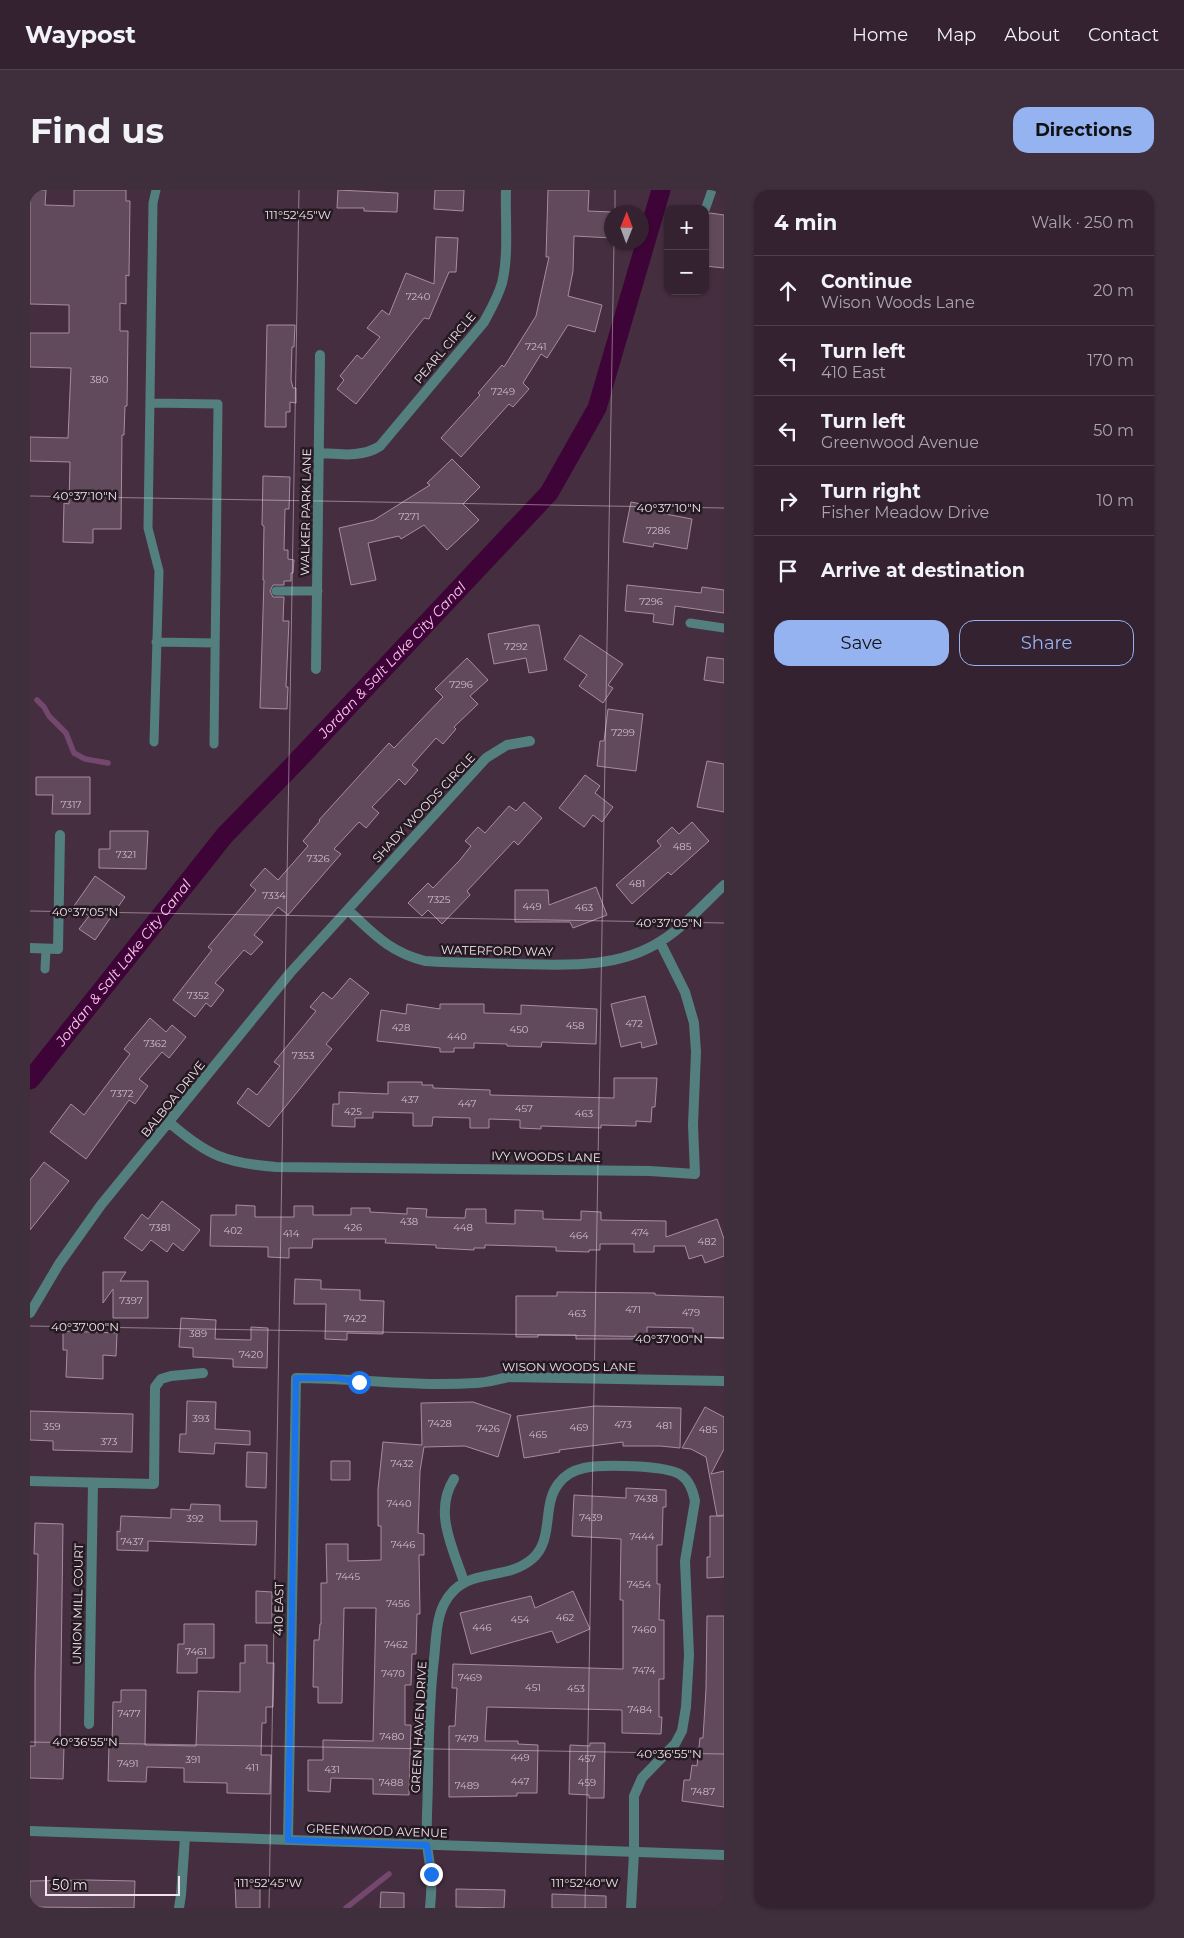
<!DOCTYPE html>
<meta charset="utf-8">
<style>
body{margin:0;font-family:Montserrat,sans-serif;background:#3f2f3c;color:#f1f3f6}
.controls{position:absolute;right:15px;top:15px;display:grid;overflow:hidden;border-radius:10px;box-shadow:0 1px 4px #0004}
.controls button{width:45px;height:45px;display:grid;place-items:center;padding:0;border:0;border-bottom:1px solid #4e3f4c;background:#342230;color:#f1f3f6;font:25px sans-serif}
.compass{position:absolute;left:574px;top:15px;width:45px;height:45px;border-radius:50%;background:#342230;box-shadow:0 1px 4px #0004;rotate:1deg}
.scale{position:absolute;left:15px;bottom:12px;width:135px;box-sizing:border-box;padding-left:5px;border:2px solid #f1e2ed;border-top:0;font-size:14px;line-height:18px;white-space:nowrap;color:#f1e2ed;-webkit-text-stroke:4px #251a22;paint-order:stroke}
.stop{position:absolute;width:15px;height:15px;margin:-11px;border:4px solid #1a73e8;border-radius:50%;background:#fff}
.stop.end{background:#1a73e8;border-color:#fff;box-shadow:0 1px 5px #0008}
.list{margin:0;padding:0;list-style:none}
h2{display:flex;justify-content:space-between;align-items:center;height:65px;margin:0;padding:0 20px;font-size:21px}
h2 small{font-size:16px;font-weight:400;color:#a9a4ab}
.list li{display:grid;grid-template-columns:32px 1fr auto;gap:15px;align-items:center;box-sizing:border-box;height:70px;padding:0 20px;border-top:1px solid #4e3f4c}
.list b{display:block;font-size:19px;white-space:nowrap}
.list p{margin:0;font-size:16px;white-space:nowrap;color:#a9a4ab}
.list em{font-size:16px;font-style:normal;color:#a9a4ab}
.actions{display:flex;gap:10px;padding:15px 20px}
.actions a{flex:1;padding:11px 0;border:1px solid #95b2f1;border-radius:15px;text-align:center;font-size:18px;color:#95b2f1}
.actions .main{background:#95b2f1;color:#111}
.icon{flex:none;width:28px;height:28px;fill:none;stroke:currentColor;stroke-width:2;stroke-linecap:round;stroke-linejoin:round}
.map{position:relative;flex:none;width:694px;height:1718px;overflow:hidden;border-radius:15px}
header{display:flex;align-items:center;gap:30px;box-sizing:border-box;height:70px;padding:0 25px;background:#342230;border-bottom:1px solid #4e3f4c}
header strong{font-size:24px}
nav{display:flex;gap:28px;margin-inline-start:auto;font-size:18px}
.intro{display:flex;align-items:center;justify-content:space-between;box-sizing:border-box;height:120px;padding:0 30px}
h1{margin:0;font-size:35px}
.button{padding:12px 22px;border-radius:15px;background:#95b2f1;color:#111;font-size:18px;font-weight:700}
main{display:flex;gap:30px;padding:0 30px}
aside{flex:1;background:#342230;border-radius:15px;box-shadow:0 1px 4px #0004}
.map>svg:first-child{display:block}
</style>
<header>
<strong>Waypost</strong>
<nav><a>Home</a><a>Map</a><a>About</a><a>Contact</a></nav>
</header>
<div class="intro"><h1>Find us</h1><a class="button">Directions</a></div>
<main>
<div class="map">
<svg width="694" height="1718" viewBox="0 0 694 1718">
<rect width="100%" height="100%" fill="#452e40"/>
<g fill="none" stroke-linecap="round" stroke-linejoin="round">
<path stroke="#74476e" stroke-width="5.5" d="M7,510l7,7 5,9 17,17 8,20 11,6 23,4
M316,1718l43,-34"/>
<path stroke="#3f0437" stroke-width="19" id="s1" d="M0,890l195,-245 73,-75 251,-267 48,-85 64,-218"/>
</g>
<path fill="#624a5d" stroke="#a88ca1" d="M0,0h16l-1,15 29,1v-16h52v11h4l-1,75 -3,-1v29l-6,-1v28h8l-1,75h-2l-1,29h-2l-1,94h-28v14l-30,-1 1,-39 5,1 1,-42 -40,-1v-24l38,1 3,-70 -41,-1v-34h39v-28l-39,-1z
M308,0l60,3 -1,19 -33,-1v-3h-27z
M405,0h29l-1,21 -29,-2z
M518,0h41l-1,21 24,1v26l-38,-2 -1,35 -5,25 34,9 -7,27 -27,-7 -21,33 -6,-4 -18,29 6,6 -16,18 -4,-3 -48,53 -20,-19 39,-43 -2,-2 24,-28 2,2 32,-51 13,-59h-3z
M680,23l14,2v53l-19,-2v-50z
M406,47l22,1 -2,34h-7l-20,47 -5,-1 -68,86 -19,-15 7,-9 -4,-4 17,-21 5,4 18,-22 -13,-9 15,-18 7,5 17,-42 28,11z
M237,135h28l-1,22h-2l-1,33 2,8h3v15l-6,-1v10h-4v15h-21z
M422,269l28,28 -17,17 16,16 -32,30 -23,-25 -23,14 -2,-3 -31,7 8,37 -25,5 -12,-57 35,-8 56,-35 -3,-2z
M233,286l27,1 -1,32h-4l-1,41h4v9l6,1 -1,13h-2v8h-7v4h-11l-3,6 3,6h11l-1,24h6l-3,66h2l-1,22 -27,-1 4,-128h-1l1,-54 -2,-1z
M601,312l30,6 -1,5 32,6 -5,30 -33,-6 -1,4 -30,-5z
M597,395l74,8 1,-6 22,3v23l-49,-7 -2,19 -20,-3 1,-8 -29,-3z
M503,435h6l8,45 -18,3 -3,-15 -32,6 -6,-30z
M550,445l43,29 -15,21 5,3 -10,15 -24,-17 8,-11 -23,-16z
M677,467l17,2v24l-20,-3z
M437,468l21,22 -18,16 8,8 -24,23 2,2 -13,15 -7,-6 -24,27 6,5 -13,15 -6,-6 -27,28 7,6 -13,15 -7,-6 -25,27 7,5 -53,61 -10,-8 -24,28 9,7 -12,13 -7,-5 -29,33 9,7 -13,17 -5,-4 -11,14 -22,-17 39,-50 -4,-3 48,-57 -6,-5 15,-17 13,12 30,-34 -5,-5 17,-20 -1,-1 70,-77 5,5 49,-51 -8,-8z
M578,519l35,5 -7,57 -39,-5 3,-25h4z
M677,571l17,3v48l-27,-5z
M555,585l15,11 -5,7 18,14 -11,15 -9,-7 -9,12 -25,-19z
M6,587h54v37h-38l1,-19h-17z
M494,612l18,16 -24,27 -4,-4 -47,50 3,4 -28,29 -14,-14 -6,6 -14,-13 20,-20 5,5 27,-28 11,-14 -6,-5 13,-14 7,6 24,-27 7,5z
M662,632l17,19 -38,34 -3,-3 -36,32 -16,-19 45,-39 -4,-5 15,-14 7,7z
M80,641h38l-2,38 -47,-1v-19h11z
M65,686l30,21 -30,43 -16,-11 10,-13 -15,-10z
M566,697l11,28 -34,13 -3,-6h-55v-32h33l1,15z
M320,788l19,15 -43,51 6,5 -63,78 -32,-24 11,-15 9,7 23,-29 -6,-4 42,-51 -6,-4 13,-15 9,7z
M615,806l12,48 -15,4 -1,-6 -20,5 -10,-43z
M377,814l33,5v-5h44v9l37,1v-9l76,4 -1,35 -54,-2 -1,5 -34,-1v-2l-33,-1v5h-20v4h-14v-4l-63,-7 4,-31 25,4z
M120,828l16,14 6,-7 14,12 -17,21 -7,-6 -23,27 9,7 -13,18 -6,-4 -43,59 -36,-27 21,-28 13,11 46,-61 -6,-5z
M584,888h43l-2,29h-3l-1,15 -15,-1v5l-35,-1v3l-60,-2v3l-21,-1v-8l-31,-1v9h-19v-10l-37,-1 -1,9h-19v-13l-40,-1v6h-18v9l-23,-1 1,-22h6v-12l49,2v-12h34v3h11v3l57,2v5l124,3z
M14,972l25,19 -39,49v-50z
M132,1011l38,29 -17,21 -10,-8 -6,9 -16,-12 -9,11 -18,-13 18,-24 6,5z
M206,1015l19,1v11h39v-11h19v9h38v-7h19v4l37,2v-6l20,1 -1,8 39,1 1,-9h20v14l29,1v-14l28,1v8l38,1v-9l20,1v8l65,1v16l51,-18 7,20v17l-19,7 -3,-8 -13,4 -4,-13h-31v6h-20v-8h-34v6h-11v2l-33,-1v-4l-71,-2v3h-11v2l-38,-2v-3l-51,-2 1,-4h-73l-1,9h-23v10l-21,-1v-10l-58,-1 1,-31h25z
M73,1082h23l-6,9h28v37h-35v-29l-10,14z
M265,1089l26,1v9l39,1v10l24,1 -1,33 -36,-1v7l-22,-1 1,-35h-32z
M527,1102l98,1v2l69,2v41l-31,-1v-9l-46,-1v8h-12v4h-59v-4h-38v2h-22v-41h41z
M151,1128l35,2 -1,19 36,1v-13l17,1 -1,40 -34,-1v-8l-40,-2v-9l-14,-1z
M33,1141l54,2 -1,23 -13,-1v24l-37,-2 1,-27h-4z
M157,1211l29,1 -1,27 35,2v14l-35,-2 -1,11 -35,-2 1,-18h6z
M443,1212l38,13 -13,42 -33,-11 -41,1 -4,24 -2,62 6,1v21h-5l1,59h-3l-1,40h-4l-1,31h-6v40h6l-2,70 -36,-1v-15l-42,-1 -1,14 -22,-1v-31h15v-20l50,1 3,-133h-32l-2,95h-24v-16h-5l1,-47h5l1,-16h1v-41h6l-1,-39h22v17l33,-1v-34h-3v-37l5,-47 39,3 -1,-42z
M565,1216l86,2 -1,40 -20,-2h-37v-4l-64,8 1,2 -36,6 -7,-42z
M675,1217l19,10v32l-13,25 13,-3v44l-7,1 -11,-59 -15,-8 -9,-1z
M0,1221l103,3 -1,38 -79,-2v-9l-23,-1z
M217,1262l20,1 -1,35 -20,-1z
M301,1271h19v19h-19z
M596,1298l40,2v17h-3l-1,38h-5v39h3l-1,36h5v59h-5v38h3l-1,17 -39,-1v-23l-135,-3 -2,34h33v3l20,1 -1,48h-20v3l-68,1v-71h6l2,-38h-5l1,-24 170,5v-69h-3l1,-61 -49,-3 2,-41 52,3z
M161,1314l29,1v16h37l-1,24 -108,-4v10l-31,-1v-19l3,1 1,-16 50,2v-9l19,1z
M680,1326h14v61l-17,1v-21h3z
M5,1333l28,1 -3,223h4l-1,32 -33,-1v-32h5v-70l3,-122h-4z
M226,1401l16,1v31h-16z
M543,1401l17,38 -33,14 -5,-12 -81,23 -11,-41 71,-17 4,12z
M677,1426h17v191l-42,-6 2,-21h6l2,-15 5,1 3,-28h3l3,-49z
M154,1434h30v34h-17v15h-20l1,-29h6z
M215,1455h22v18h7l-1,44h-7v16h-4l-1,32h10l-1,39 -43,-1v-10l-43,-1v-14l-37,-1 -1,15 -38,-1 1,-37h3l1,-42h8v-12h25l-1,55 51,1 2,-55 42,1v-29h5z
M560,1553h15l-1,55h-15v-3l-20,-1 1,-49 20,1z
M58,1690l47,1 -1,27 -104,-1v-26z
M205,1692h25v26h-24z
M426,1699l49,1 -1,18 -48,-1z
M351,1702l23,1v15h-24z
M522,1704l54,2v12h-54z"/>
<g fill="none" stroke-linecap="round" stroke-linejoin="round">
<path stroke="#537f7f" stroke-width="9" d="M675,20l7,-20
M121,213l67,1 -4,340
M246,401h42
M660,433l34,5
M126,452l59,1
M124,552l5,-171 -11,-43 5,-325 3,-13
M15,779l1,-20"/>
<path stroke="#537f7f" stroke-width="10" d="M289,263c20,1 43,5 61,-7l104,-124c7,-13 14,-25 18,-39 7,-28 3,-64 4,-93
M286,479l4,-314
M318,720c26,24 41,42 77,51 30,2 61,2 91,3 49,1 102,5 145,-23 24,-15 43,-37 63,-56
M0,758l28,1 2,-114
M140,933c38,33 56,40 106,44l374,4 45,3 -2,-49 3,-73 -2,-29 -9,-31 -25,-50
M0,1123l29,-49 42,-59 189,-232 196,-215 21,-13 23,-4
M424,1289c-21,33 -1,69 10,103
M0,1291l124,3 1,-97 6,-8 10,-3 32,-3
M59,1534l4,-241
M258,1650l8,-462c59,0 119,9 179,5 11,0 23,-4 34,-6l215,4
M149,1718l2,-13 4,-58
M400,1718c1,-11 2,-23 1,-34 -1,-10 -3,-20 -4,-30 -1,-22 1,-45 1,-68 1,-39 1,-78 6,-117 2,-18 2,-39 10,-55 20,-39 60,-21 88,-45 23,-20 9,-54 27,-76 6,-8 16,-13 25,-15 18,-4 83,-3 97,7 9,6 12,16 14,26l-10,60 4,94 -3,52 -4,24 -7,13 -33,34 -8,18v56l-3,56"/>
<path stroke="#537f7f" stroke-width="10" d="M0,1641l694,24"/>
</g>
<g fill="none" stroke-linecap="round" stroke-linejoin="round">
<path stroke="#1a73e8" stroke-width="6" d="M329,1192l-22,-4h-41l-8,462 139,5 4,29"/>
</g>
<path fill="none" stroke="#f1e2ed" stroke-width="1" stroke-opacity="0.45" d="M585,22v-22M0,306l694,12M0,721l694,12M0,1136l694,12M0,1552l694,12M239,1718l30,-1718M555,1718l29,-1666"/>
<g text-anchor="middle" stroke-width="5" stroke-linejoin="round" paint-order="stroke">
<g font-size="10" fill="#cdbcc9">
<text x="388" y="110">7240</text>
<text x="506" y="160">7241</text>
<text x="69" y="193">380</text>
<text x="473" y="205">7249</text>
<text x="379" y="330">7271</text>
<text x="628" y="344">7286</text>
<text x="621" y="415">7296</text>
<text x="486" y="460">7292</text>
<text x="431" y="498">7296</text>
<text x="593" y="546">7299</text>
<text x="41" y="618">7317</text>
<text x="652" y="660">485</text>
<text x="96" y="668">7321</text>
<text x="288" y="672">7326</text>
<text x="607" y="697">481</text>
<text x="244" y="709">7334</text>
<text x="409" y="713">7325</text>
<text x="502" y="720">449</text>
<text x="554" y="721">463</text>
<text x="168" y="809">7352</text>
<text x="604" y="837">472</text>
<text x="545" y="839">458</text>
<text x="371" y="841">428</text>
<text x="489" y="843">450</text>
<text x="427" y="850">440</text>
<text x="125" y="857">7362</text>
<text x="273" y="869">7353</text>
<text x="92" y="907">7372</text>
<text x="380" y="913">437</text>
<text x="437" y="917">447</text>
<text x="494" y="922">457</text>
<text x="323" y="925">425</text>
<text x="554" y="927">463</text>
<text x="379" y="1035">438</text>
<text x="130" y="1041">7381</text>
<text x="323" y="1041">426</text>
<text x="433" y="1041">448</text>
<text x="203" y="1044">402</text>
<text x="610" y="1046">474</text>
<text x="261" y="1047">414</text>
<text x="549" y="1049">464</text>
<text x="677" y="1055">482</text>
<text x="101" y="1114">7397</text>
<text x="603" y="1123">471</text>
<text x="661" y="1126">479</text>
<text x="547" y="1127">463</text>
<text x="325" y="1132">7422</text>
<text x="168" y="1147">389</text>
<text x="221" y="1168">7420</text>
<text x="171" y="1232">393</text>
<text x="410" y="1237">7428</text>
<text x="593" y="1238">473</text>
<text x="634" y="1239">481</text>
<text x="22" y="1240">359</text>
<text x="549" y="1241">469</text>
<text x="458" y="1242">7426</text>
<text x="678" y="1243">485</text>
<text x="508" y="1248">465</text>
<text x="79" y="1255">373</text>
<text x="372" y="1277">7432</text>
<text x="616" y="1312">7438</text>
<text x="369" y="1317">7440</text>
<text x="561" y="1331">7439</text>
<text x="165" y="1332">392</text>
<text x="612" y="1350">7444</text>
<text x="102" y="1355">7437</text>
<text x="373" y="1358">7446</text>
<text x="318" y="1390">7445</text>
<text x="609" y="1398">7454</text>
<text x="368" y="1417">7456</text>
<text x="535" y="1431">462</text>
<text x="490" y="1433">454</text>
<text x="452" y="1441">446</text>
<text x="614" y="1443">7460</text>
<text x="366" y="1458">7462</text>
<text x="166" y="1465">7461</text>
<text x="614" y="1484">7474</text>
<text x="363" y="1487">7470</text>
<text x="440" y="1491">7469</text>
<text x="503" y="1501">451</text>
<text x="546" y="1502">453</text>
<text x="610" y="1523">7484</text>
<text x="99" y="1527">7477</text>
<text x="362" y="1550">7480</text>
<text x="437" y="1552">7479</text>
<text x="490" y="1571">449</text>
<text x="557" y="1572">457</text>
<text x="163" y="1573">391</text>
<text x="98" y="1577">7491</text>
<text x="222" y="1581">411</text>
<text x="302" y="1583">431</text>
<text x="490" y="1595">447</text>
<text x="361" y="1596">7488</text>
<text x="557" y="1596">459</text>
<text x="437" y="1599">7489</text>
<text x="673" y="1605">7487</text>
</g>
<g font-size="12" fill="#f1e2ed" stroke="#251a22">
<text transform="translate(415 158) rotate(-50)" y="4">PEARL CIRCLE</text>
<text transform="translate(276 322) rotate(-89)" y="4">WALKER PARK LANE</text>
<text transform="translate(394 618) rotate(-47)" y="4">SHADY WOODS CIRCLE</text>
<text transform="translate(467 761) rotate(1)" y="4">WATERFORD WAY</text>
<text transform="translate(143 909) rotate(-51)" y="4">BALBOA DRIVE</text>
<text transform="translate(516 967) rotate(1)" y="4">IVY WOODS LANE</text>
<text x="539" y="1181">WISON WOODS LANE</text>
<text transform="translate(48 1414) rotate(-89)" y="4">UNION MILL COURT</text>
<text transform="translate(249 1419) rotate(-89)" y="4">410 EAST</text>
<text transform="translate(389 1537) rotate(-87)" y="4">GREEN HAVEN DRIVE</text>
<text transform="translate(347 1641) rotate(2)" y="4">GREENWOOD AVENUE</text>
</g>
<g font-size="14" font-style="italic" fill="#fdc7f1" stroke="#251a22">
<text dy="5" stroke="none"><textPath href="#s1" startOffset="555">Jordan &amp; Salt Lake City Canal</textPath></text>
<text dy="5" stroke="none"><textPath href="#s1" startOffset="150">Jordan &amp; Salt Lake City Canal</textPath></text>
</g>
</g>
<g font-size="12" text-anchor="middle" fill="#f1e2ed" stroke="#251a22" stroke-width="5" stroke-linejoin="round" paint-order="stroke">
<text x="268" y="29">111°52'45"W</text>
<text x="55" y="310">40°37'10"N</text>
<text x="639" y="322">40°37'10"N</text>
<text x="55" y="726">40°37'05"N</text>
<text x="639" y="737">40°37'05"N</text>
<text x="55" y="1141">40°37'00"N</text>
<text x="639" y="1153">40°37'00"N</text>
<text x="55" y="1556">40°36'55"N</text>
<text x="639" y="1568">40°36'55"N</text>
<text x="239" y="1697">111°52'45"W</text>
<text x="555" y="1697">111°52'40"W</text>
</g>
</svg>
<div class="controls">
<button>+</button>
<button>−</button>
</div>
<svg class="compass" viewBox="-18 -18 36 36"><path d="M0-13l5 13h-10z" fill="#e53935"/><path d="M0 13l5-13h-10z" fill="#a9a4ab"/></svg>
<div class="scale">50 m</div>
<div class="stop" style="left:329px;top:1192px"></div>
<div class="stop end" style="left:401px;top:1684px"></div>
</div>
<aside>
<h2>4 min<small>Walk · 250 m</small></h2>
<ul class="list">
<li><svg class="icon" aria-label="ahead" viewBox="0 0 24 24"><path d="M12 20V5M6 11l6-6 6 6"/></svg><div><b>Continue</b><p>Wison Woods Lane</p></div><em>20 m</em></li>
<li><svg class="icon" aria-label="left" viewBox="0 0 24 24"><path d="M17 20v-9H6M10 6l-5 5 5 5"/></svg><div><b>Turn left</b><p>410 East</p></div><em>170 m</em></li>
<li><svg class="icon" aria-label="left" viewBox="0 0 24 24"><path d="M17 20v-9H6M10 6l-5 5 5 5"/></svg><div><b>Turn left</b><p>Greenwood Avenue</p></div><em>50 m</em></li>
<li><svg class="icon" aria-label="right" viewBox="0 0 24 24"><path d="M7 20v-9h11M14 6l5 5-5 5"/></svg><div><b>Turn right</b><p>Fisher Meadow Drive</p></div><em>10 m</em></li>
<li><svg class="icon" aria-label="arrive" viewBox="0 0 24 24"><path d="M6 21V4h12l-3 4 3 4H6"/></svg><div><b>Arrive at destination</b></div></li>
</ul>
<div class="actions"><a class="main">Save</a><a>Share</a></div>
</aside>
</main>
